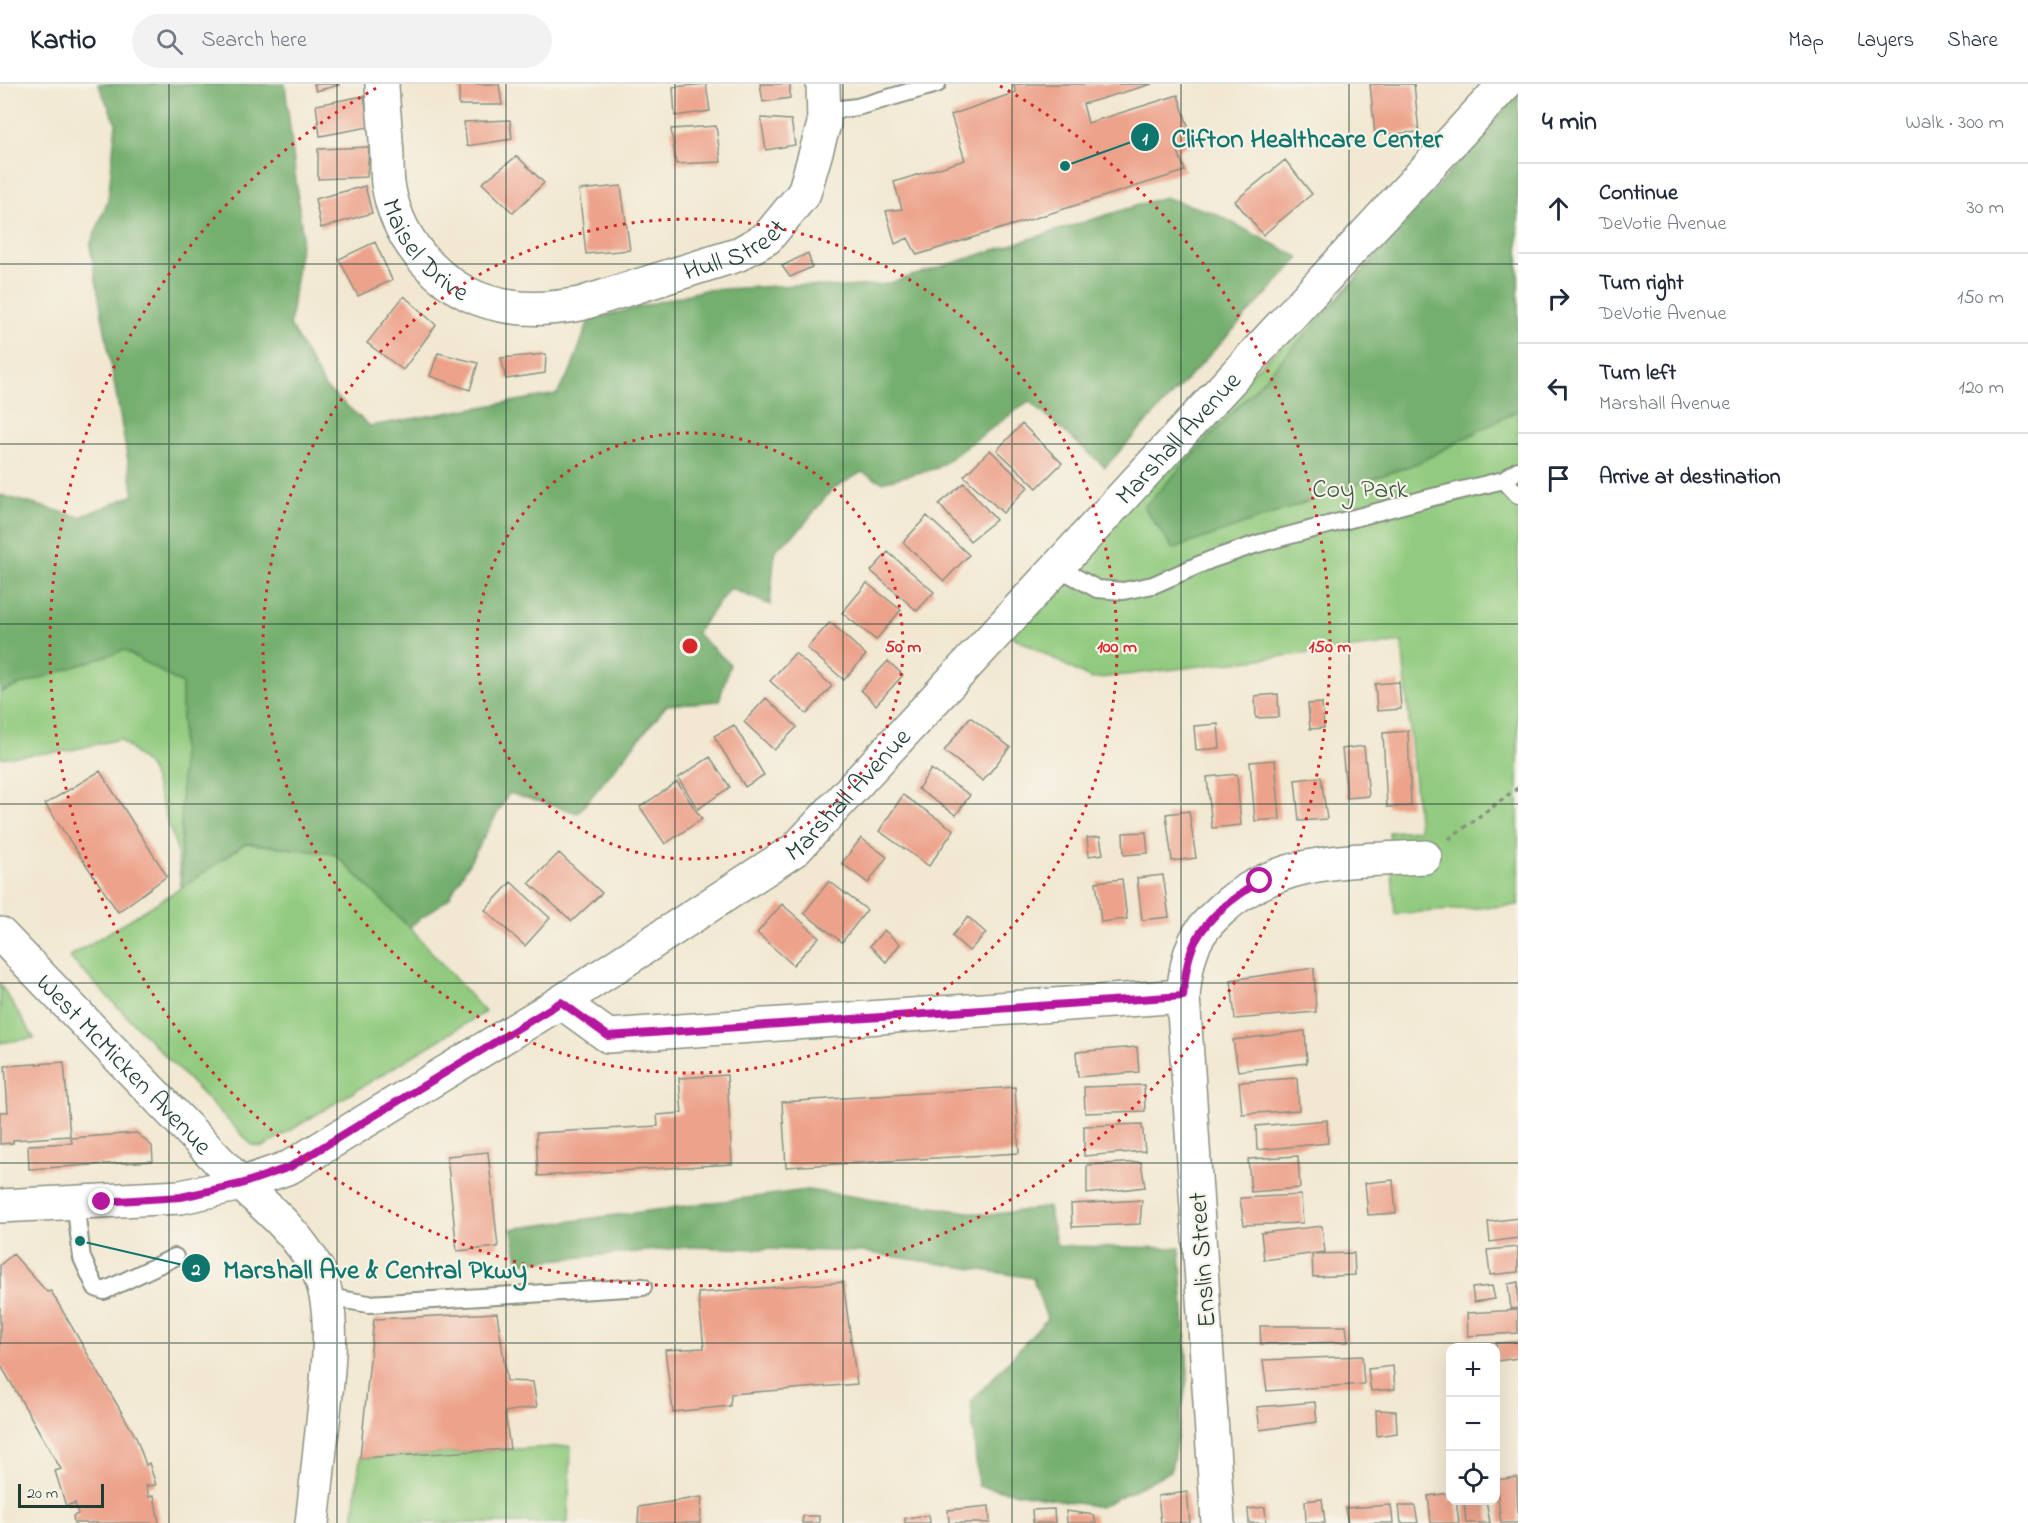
<!DOCTYPE html>
<meta charset="utf-8">
<style>
body{margin:0;font-family:"Indie Flower",sans-serif;background:#f2f2f3;color:#1f2937}
.controls{position:absolute;right:18px;bottom:18px;display:grid;overflow:hidden;border-radius:12px;box-shadow:0 6px 24px #0002}
.controls button{width:54px;height:54px;display:grid;place-items:center;padding:0;border:0;border-bottom:2px solid #e0e1e3;background:#fff;color:#1f2937;font:30px sans-serif}
.scale{position:absolute;left:18px;bottom:15px;width:86px;box-sizing:border-box;padding-left:6px;border:3px solid #1f3d34;border-top:0;font-size:16px;line-height:21px;white-space:nowrap;color:#1f3d34;-webkit-text-stroke:4px #f7f3e8;paint-order:stroke}
.stop{position:absolute;width:18px;height:18px;margin:-14px;border:4px solid #b5179e;border-radius:50%;background:#fff}
.stop.end{background:#b5179e;border-color:#fff;box-shadow:0 2px 6px #0008}
.list{margin:0;padding:0;list-style:none}
h2{display:flex;justify-content:space-between;align-items:center;height:78px;margin:0;padding:0 24px;font-size:26px}
h2 small{font-size:20px;font-weight:400;color:#747a83}
.list li{display:grid;grid-template-columns:39px 1fr auto;gap:18px;align-items:center;box-sizing:border-box;height:90px;padding:0 24px;border-top:2px solid #e0e1e3}
.list b{display:block;font-size:22px;white-space:nowrap}
.list p{margin:0;font-size:20px;white-space:nowrap;color:#747a83}
.list em{font-size:20px;font-style:normal;color:#747a83}
.icon{flex:none;width:33px;height:33px;fill:none;stroke:currentColor;stroke-width:2;stroke-linecap:round;stroke-linejoin:round}
.map{position:relative;flex:none;width:1518px;height:1439px;overflow:hidden}
header{display:flex;align-items:center;gap:36px;box-sizing:border-box;height:84px;padding:0 30px;background:#fff;border-bottom:2px solid #e0e1e3}
header strong{font-size:28px}
nav{display:flex;gap:33px;margin-inline-start:auto;font-size:21px}
.search{width:420px;height:54px;background:#f2f2f3;display:flex;align-items:center;gap:15px;box-sizing:border-box;padding:0 21px;border-radius:33px;color:#747a83;font-size:22px}
main{display:flex}
aside{flex:1;background:#fff}
.map>svg:first-child{display:block}
</style>
<header>
<strong>Kartio</strong>
<div class="search"><svg class="icon" aria-label="search" viewBox="0 0 24 24"><circle cx="10" cy="10" r="6"/><path d="M15 15l6 6"/></svg>Search here</div>
<nav><a>Map</a><a>Layers</a><a>Share</a></nav>
</header>
<main>
<div class="map">
<svg width="1518" height="1439" viewBox="0 0 1518 1439">
<rect width="100%" height="100%" fill="#f7f3e8"/>
<filter id="ink" filterUnits="userSpaceOnUse"><feTurbulence type="fractalNoise" baseFrequency=".0167" numOctaves="2"/><feDisplacementMap in="SourceGraphic" scale="12" xChannelSelector="R" yChannelSelector="G"/><feConvolveMatrix kernelMatrix="1 2 1 2 8 2 1 2 1" color-interpolation-filters="sRGB"/></filter>
<filter id="wash" filterUnits="userSpaceOnUse"><feTurbulence type="fractalNoise" baseFrequency=".008" numOctaves="4" result="noise"/><feDisplacementMap in="SourceGraphic" scale="24" xChannelSelector="R" yChannelSelector="G"/><feGaussianBlur stdDeviation="1.35" result="paint"/><feColorMatrix in="noise" values="0 0 0 0 0 0 0 0 0 0 0 0 0 0 0 0 0 1.4 0 .05"/><feComposite in="paint" operator="in"/></filter>
<g filter="url(#wash)">
<rect width="100%" height="100%" fill="#f2e8d1"/>
<path fill="#92cb7f" stroke="#58845a" stroke-width="1.5" d="M1518,23v798l-123,9 -6,-82 30,-2 -17,-188 -311,37 -92,-50 179,-193 152,-131z
M124,565l58,35 -1,204 65,-45 89,11 74,73 76,85 -222,135 -11,-2 -183,-188 112,-69 -4,-38 -27,-82 -30,-29 -53,12 -67,7v-66z
M0,900l34,54 -34,5z
M571,1362l-3,77h-215l7,-65z"/>
<path fill="#75af6e" stroke="#4a7651" stroke-width="1.5" d="M98,0h187l17,150 -12,91 35,62 45,39 187,-32 14,-24 18,-50 115,-30 93,-5 48,2 41,-3 278,-87 50,16 86,45 -195,209 -76,-66 -92,67 -55,14 -20,-10 -30,17 -31,39 -26,22 -5,55 -40,-17 -34,45 34,31 -11,37 -52,4 -89,108 -69,-20 -60,105 -40,29 -74,-73 -89,-11 -65,45 1,-204 -58,-34 -124,42v-197l80,22 54,-22 -44,-249 18,-46 8,-77z
M1518,10v316l-100,53 -245,86 -29,-42 190,-203z
M807,1106l183,25 58,-8 9,39 123,2 8,126 -17,97 -71,36 -122,-21 -7,-84 76,-83 -14,-41 -169,-26 -174,-5 -171,16 -8,-34z"/>
<g id="blocks">
<path fill="#eda38b" d="M314,0h25v1l-23,6z
M459,0h40l3,21h-43z
M706,0l4,27 -35,5 -2,-29z
M760,0h30v14l-27,4z
M1013,0h139l-69,20 5,19 90,-28 15,47 -15,9 7,20 -268,84 -9,-17 -13,6 -9,-33 16,-2 -8,-27 71,-22 -14,-45 65,-23z
M1370,0h44l5,48 -44,3z
M364,12l5,31 -49,9 -4,-31z
M761,34l30,2 4,25 -29,5z
M510,36l2,19 -45,7 -3,-24z
M716,42l5,36 -45,2 -5,-35z
M369,63l-2,30 -49,2v-30z
M517,72l27,27 -31,30 -31,-30z
M1285,76l27,34 -49,41 -28,-34z
M365,102l7,27 -51,15 -6,-29z
M621,102l9,64 -44,4 -7,-64z
M375,158l17,38 -34,16 -19,-37z
M808,169l4,14 -22,10 -8,-11z
M404,212l32,29 -33,45 -36,-27z
M438,269l40,10 -8,27 -40,-14z
M546,270l-1,19 -39,6 -5,-21z
M1022,340l40,39 -25,25 -40,-38z
M990,366l38,37 -25,26 -39,-37z
M964,399l32,37 -26,21 -31,-37z
M927,432l42,39 -25,26 -41,-39z
M888,468l46,40 -17,19 -46,-40z
M867,499l34,27 -25,30 -34,-27z
M830,538l36,33 -22,25 -37,-32z
M795,569l37,33 -25,28 -37,-33z
M888,577l15,14 -27,30 -15,-15z
M1399,598l2,27 -24,2 -2,-27z
M1278,610l1,23 -23,1 -1,-22z
M766,614l31,29 -23,23 -30,-28z
M1322,619l2,25 -14,1 -2,-25z
M970,633l40,30 -27,34 -39,-30z
M1218,640l2,24 -24,2 -2,-24z
M734,641l30,50 -19,12 -31,-51z
M1408,647l3,75 -24,1 -4,-74z
M1364,662l5,50 -22,2 -5,-49z
M710,673l20,30 -32,22 -20,-31z
M1275,676l5,59 -25,2 -5,-59z
M931,685l39,26 -14,20 -38,-26z
M100,687l67,105 -49,36 -73,-108z
M1237,690l4,51 -29,3 -5,-51z
M1321,693l6,42 -28,2 -4,-41z
M677,698l25,37 -37,25 -25,-37z
M903,711l51,35 -25,36 -50,-35z
M1189,727l7,47 -24,3 -6,-47z
M1146,748l2,21 -24,2 -1,-22z
M1100,753l3,17 -14,2 -2,-18z
M861,754l26,19 -19,26 -26,-20z
M559,769l43,40 -30,28 -43,-38z
M1163,791l6,42 -27,3 -5,-42z
M1122,795l5,40 -26,3 -5,-40z
M829,797l38,29 -25,32 -38,-29z
M511,798l39,36 -25,28 -40,-36z
M782,820l37,33 -26,28 -36,-32z
M968,833l18,16 -17,18 -17,-15z
M884,846l16,14 -14,18 -16,-16z
M1314,884l2,44 -81,7 -4,-39z
M1305,947l2,32 -69,8 -5,-31z
M1137,963l2,25 -61,5 -2,-25z
M64,978l6,74 -57,4v3l-13,1v-32h8l-3,-46z
M727,991l5,89 -194,12 -2,-43 122,-7 -1,-11 25,-2 -3,-35z
M1297,994l2,32 -57,4 -3,-32z
M1144,1001l1,26 -60,2 -1,-26z
M1015,1003l4,66 -233,14 -4,-65z
M1327,1036l1,23 -71,7 -1,-24z
M1142,1040l3,27 -61,5v-30z
M137,1049l15,13 1,15 -124,8 -1,-24 44,-2 -1,-5z
M488,1068l10,95 -41,4 -10,-95z
M1298,1072l2,32 -49,4 -3,-33z
M1141,1078l4,25 -58,7v-29z
M1393,1096l3,33 -28,2 -3,-32z
M1301,1111l2,28 -59,2 -4,-27z
M1142,1116l-2,24 -68,3 -1,-23z
M1518,1134v20l-28,4 -2,-20z
M1322,1142l3,26 -61,8 -3,-27z
M1518,1163v25l-28,3 -3,-25z
M1354,1169l1,22 -42,2 -1,-23z
M13,1170l34,38 4,-1 85,146 10,28 3,-2 7,22 -10,1 3,11 5,-2 5,28h-85l-1,-7 5,-2 -3,-11 -9,3 -11,-35 6,-2 -61,-105v-99z
M843,1198l14,102 -126,10 -1,12 -57,6 -8,-62 39,-2 -6,-55z
M1518,1198v26l-7,1 -3,-25z
M1492,1202l3,13 -21,3 -2,-14z
M1518,1226v23l-50,3 -1,-23z
M497,1229l10,68 26,1 4,25 -32,5 5,37 -150,9 14,-139z
M1260,1242h86l2,16 -87,2z
M1518,1258v16l-21,3 -1,-18z
M1362,1272l2,28 -97,7 -4,-31z
M1393,1282l2,23 -24,2 -3,-22z
M1315,1318l2,20 -57,8 -3,-23z
M1376,1326l20,1 1,22 -20,3z
M1517,1393l1,46h-17l-5,-43z
M1187,1408l3,31h-29l-3,-27z
M1450,1409v7h6l3,23h-28l-3,-27z
M702,1413l-2,26h-62l1,-16z
M1322,1415l3,24h-19l-1,-22z
M1486,1416l4,23h-24l-2,-22z
M1391,1421l2,18h-45l-3,-15z
M989,1422l1,17h-41l-1,-13z
M1399,1422h16l3,17h-17z
M1265,1423l1,16h-17l-1,-14z
M1054,1425l1,14h-22l-1,-13z
M1066,1427l28,4 2,8h-29z
M929,1431l1,8h-25v-5z
M803,1432h16v7h-17z"/>
</g>
</g>
<g filter="url(#ink)">
<use href="#blocks" fill-opacity="0" stroke="#889282" stroke-width="1.5"/>
<g fill="none" stroke-linecap="round" stroke-linejoin="round">
<g stroke="#889282" stroke-width="20">
<path id="service" d="M824,27l33,-4 80,-23
M1504,396l14,15
M1057,483l40,22 26,2 30,-6 57,-25 47,-16 172,-46 75,-18 14,-10
M75,1118l7,56 14,30 8,3 71,-34
M328,1213l41,7 274,-17"/>
</g>
<g stroke="#889282" stroke-width="36">
<g id="minor">
<path id="s1" d="M382,0c1,24 4,49 5,73 0,9 0,18 1,27 10,63 60,115 124,123 22,3 46,1 68,-3l157,-49 30,-17 37,-45 20,-69 -1,-40"/>
<path id="s2" d="M0,850l241,250 49,-17 271,-165 235,-153 709,-765"/>
<path d="M561,918l47,34 575,-40"/>
<path d="M1218,1439l-35,-527c2,-18 4,-37 12,-54 5,-11 16,-23 26,-32 57,-53 131,-49 204,-53"/>
</g>
</g>
<g stroke="#889282" stroke-width="36">
<path id="tertiary" d="M0,1122l181,-9 60,-13c28,25 58,51 76,85 21,39 10,110 6,154 -4,33 -7,67 -11,100"/>
</g>
<path stroke="#889282" stroke-width="4" stroke-dasharray="4.5 4.5" stroke-linecap="butt" d="M1449,755l69,-51"/>
<use href="#service" stroke="#fff" stroke-width="16"/>
<use href="#minor" stroke="#fff" stroke-width="33"/>
<use href="#tertiary" stroke="#fff" stroke-width="33"/>
</g>
</g>
<g fill="none" stroke-linecap="round" stroke-linejoin="round" filter="url(#ink)">
<path stroke="#b5179e" stroke-width="8" d="M102,1118l79,-5 60,-13 49,-17 271,-165 47,34 575,-40c2,-18 4,-38 12,-54 14,-27 40,-45 65,-61"/>
</g>
<path fill="none" stroke="#1f3d34" stroke-width="1.5" stroke-opacity="0.55" d="M169,0v1439M337,0v1439M506,0v1439M675,0v1439M843,0v1439M1012,0v1439M1181,0v1439M1349,0v1439M0,180h1518M0,360h1518M0,540h1518M0,720h1518M0,899h1518M0,1079h1518M0,1259h1518"/>
<g fill="none" stroke="#d62828" stroke-width="3" stroke-dasharray="3 6">
<circle cx="690" cy="562" r="213"/>
<circle cx="690" cy="562" r="427"/>
<path d="M1000 2A640 640 0 1 1 380 2"/>
</g>
<g text-anchor="middle" stroke-width="4.5" stroke-linejoin="round" paint-order="stroke">
<g font-size="26" fill="#1f3d34" stroke="#f7f3e8">
<text dy="9" stroke="none"><textPath href="#s1" startOffset="178">Maisel Drive</textPath></text>
<text dy="9" stroke="none"><textPath href="#s1" startOffset="520">Hull Street</textPath></text>
<text dy="9" stroke="none"><textPath href="#s2" startOffset="1558">Marshall Avenue</textPath></text>
<text dy="9" stroke="none"><textPath href="#s2" startOffset="1072">Marshall Avenue</textPath></text>
<text dy="9" stroke="none"><textPath href="#s2" startOffset="180">West McMicken Avenue</textPath></text>
<text transform="translate(1201 1176) rotate(-94)" y="9">Enslin Street</text>
</g>
<g font-size="26" fill="#365943" stroke="#f7f3e8">
<text x="1360" y="413">Coy Park</text>
</g>
</g>
<circle cx="690" cy="562" r="9" fill="#d62828" stroke="#f7f3e8" stroke-width="3"/>
<g font-size="18" text-anchor="middle" font-weight="bold" fill="#d62828" stroke="#f7f3e8" stroke-width="4.5" stroke-linejoin="round" paint-order="stroke">
<text x="903" y="568">50 m</text>
<text x="1117" y="568">100 m</text>
<text x="1330" y="568">150 m</text>
</g>
<path fill="none" stroke="#0f766e" stroke-width="2" d="M1065 82L1145 53M80 1157L196 1184"/>
<g fill="#0f766e" stroke="#f7f3e8" stroke-width="2">
<circle cx="1065" cy="82" r="6"/>
<circle cx="80" cy="1157" r="6"/>
<circle cx="1145" cy="53" r="15"/>
<circle cx="196" cy="1184" r="15"/>
</g>
<g font-size="18" text-anchor="middle" font-weight="bold" fill="#fff">
<text x="1145" y="60">1</text>
<text x="196" y="1191">2</text>
</g>
<g font-size="27" text-anchor="middle" font-weight="bold" fill="#0f766e" stroke="#f7f3e8" stroke-width="4.5" stroke-linejoin="round" paint-order="stroke">
<text x="1307" y="63">Clifton Healthcare Center</text>
<text x="375" y="1194">Marshall Ave &amp; Central Pkwy</text>
</g>
</svg>
<div class="controls">
<button>+</button>
<button>−</button>
<button><svg class="icon" aria-label="locate" viewBox="0 0 24 24"><circle cx="12" cy="12" r="6"/><path d="M12 2v4M12 18v4M2 12h4M18 12h4"/></svg></button>
</div>
<div class="scale">20 m</div>
<div class="stop" style="left:1260px;top:797px"></div>
<div class="stop end" style="left:102px;top:1118px"></div>
</div>
<aside>
<h2>4 min<small>Walk · 300 m</small></h2>
<ul class="list">
<li><svg class="icon" aria-label="ahead" viewBox="0 0 24 24"><path d="M12 20V5M6 11l6-6 6 6"/></svg><div><b>Continue</b><p>DeVotie Avenue</p></div><em>30 m</em></li>
<li><svg class="icon" aria-label="right" viewBox="0 0 24 24"><path d="M7 20v-9h11M14 6l5 5-5 5"/></svg><div><b>Turn right</b><p>DeVotie Avenue</p></div><em>150 m</em></li>
<li><svg class="icon" aria-label="left" viewBox="0 0 24 24"><path d="M17 20v-9H6M10 6l-5 5 5 5"/></svg><div><b>Turn left</b><p>Marshall Avenue</p></div><em>120 m</em></li>
<li><svg class="icon" aria-label="arrive" viewBox="0 0 24 24"><path d="M6 21V4h12l-3 4 3 4H6"/></svg><div><b>Arrive at destination</b></div></li>
</ul>
</aside>
</main>
